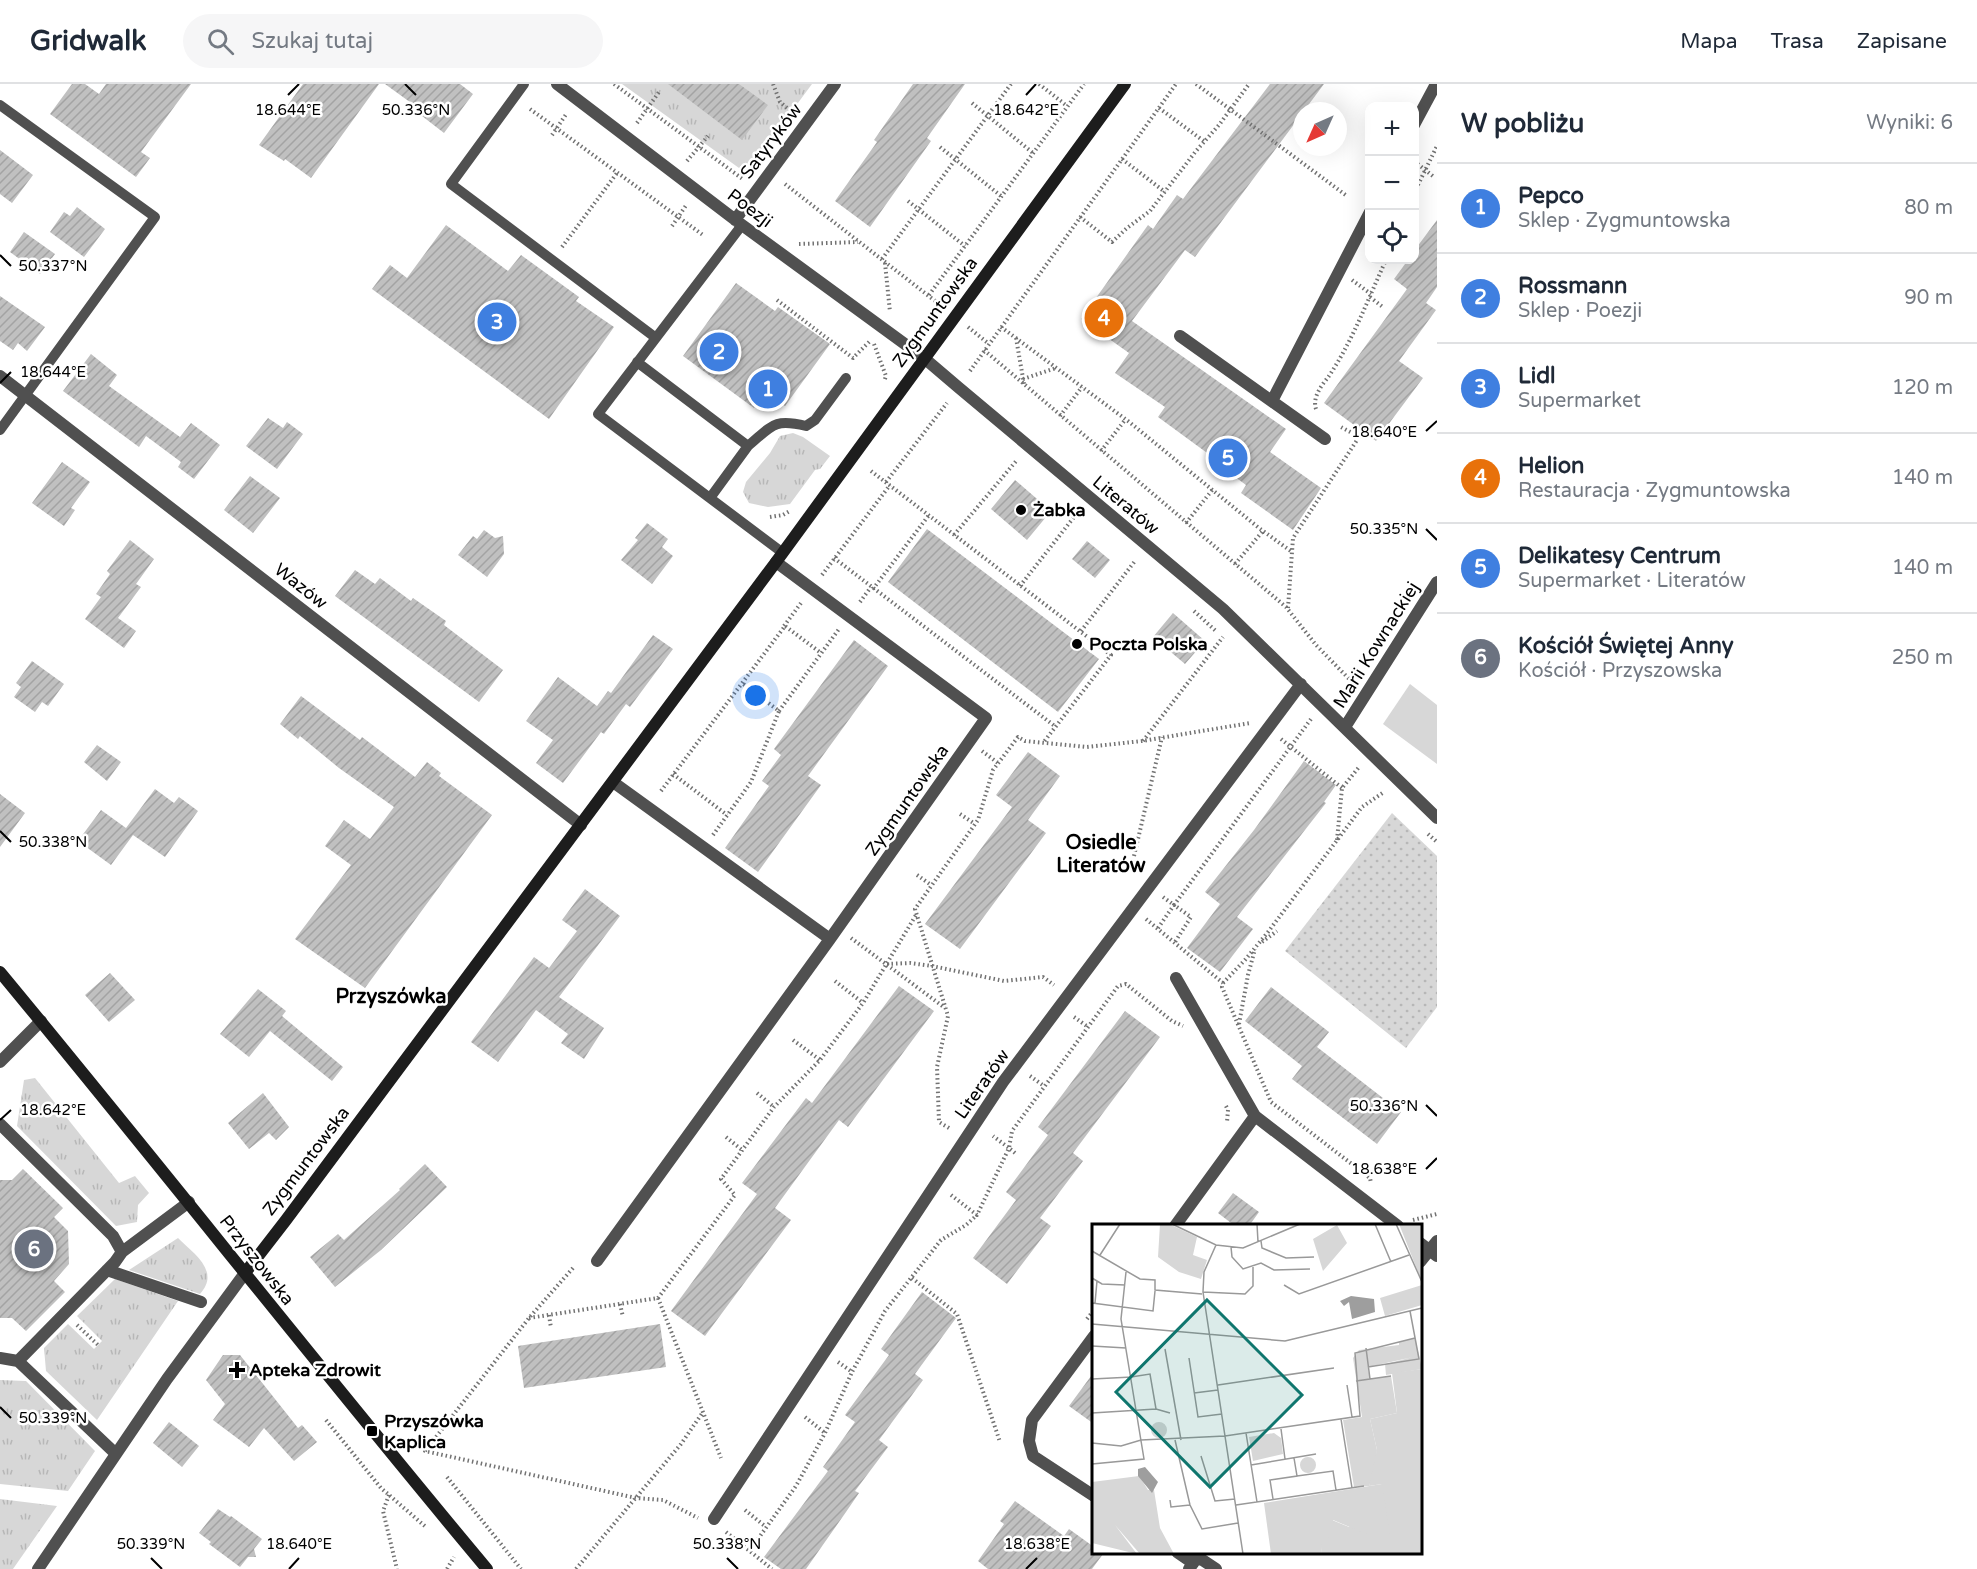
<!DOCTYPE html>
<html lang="pl">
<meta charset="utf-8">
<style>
body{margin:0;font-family:"Varela Round",sans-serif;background:#f6f6f7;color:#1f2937}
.controls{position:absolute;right:18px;top:18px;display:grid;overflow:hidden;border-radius:12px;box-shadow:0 6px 24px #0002}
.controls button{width:54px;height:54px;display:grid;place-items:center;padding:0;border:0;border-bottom:2px solid #e0e1e3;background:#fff;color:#1f2937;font:30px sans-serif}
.compass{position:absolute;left:1293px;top:18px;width:54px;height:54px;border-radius:50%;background:#fff;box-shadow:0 6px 24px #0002;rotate:225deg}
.you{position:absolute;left:756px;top:612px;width:21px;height:21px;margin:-15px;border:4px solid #fff;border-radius:50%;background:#1a73e8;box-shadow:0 0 0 9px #1a73e833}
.badge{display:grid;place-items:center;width:39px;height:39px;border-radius:50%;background:#111827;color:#fff;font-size:20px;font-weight:700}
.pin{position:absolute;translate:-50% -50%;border:3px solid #fff;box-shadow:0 2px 6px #0006}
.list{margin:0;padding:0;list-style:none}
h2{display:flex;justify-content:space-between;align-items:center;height:78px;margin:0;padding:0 24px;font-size:26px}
h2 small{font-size:20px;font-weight:400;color:#747a83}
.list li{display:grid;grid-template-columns:39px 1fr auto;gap:18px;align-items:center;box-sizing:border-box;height:90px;padding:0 24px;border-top:2px solid #e0e1e3}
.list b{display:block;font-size:22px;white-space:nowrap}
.list p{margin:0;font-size:20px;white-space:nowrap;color:#747a83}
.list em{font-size:20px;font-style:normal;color:#747a83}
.icon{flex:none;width:33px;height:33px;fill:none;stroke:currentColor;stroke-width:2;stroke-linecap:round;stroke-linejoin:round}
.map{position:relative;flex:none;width:1437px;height:1485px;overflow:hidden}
header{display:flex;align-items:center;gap:36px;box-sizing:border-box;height:84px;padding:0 30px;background:#fff;border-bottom:2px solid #e0e1e3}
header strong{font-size:28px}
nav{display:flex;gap:33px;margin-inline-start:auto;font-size:21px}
.search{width:420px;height:54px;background:#f6f6f7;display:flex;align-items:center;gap:15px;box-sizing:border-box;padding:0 21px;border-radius:33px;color:#747a83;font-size:22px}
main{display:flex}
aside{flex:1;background:#fff}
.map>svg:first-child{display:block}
</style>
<header>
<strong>Gridwalk</strong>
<div class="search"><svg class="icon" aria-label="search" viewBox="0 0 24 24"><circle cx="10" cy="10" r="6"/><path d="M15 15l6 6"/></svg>Szukaj tutaj</div>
<nav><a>Mapa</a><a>Trasa</a><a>Zapisane</a></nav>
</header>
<main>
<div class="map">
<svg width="1437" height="1485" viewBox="0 0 1437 1485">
<defs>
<pattern id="grass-tufts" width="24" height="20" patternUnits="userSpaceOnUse" patternTransform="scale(1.5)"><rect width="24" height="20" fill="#d7d7d7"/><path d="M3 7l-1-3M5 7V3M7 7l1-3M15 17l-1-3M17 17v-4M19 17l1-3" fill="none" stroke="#b7b7b7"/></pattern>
<pattern id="park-dots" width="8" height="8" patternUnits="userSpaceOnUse" patternTransform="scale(1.5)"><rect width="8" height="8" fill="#d7d7d7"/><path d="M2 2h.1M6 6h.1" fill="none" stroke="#b7b7b7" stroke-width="1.8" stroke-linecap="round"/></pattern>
<pattern id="building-hatch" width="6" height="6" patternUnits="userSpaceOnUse" patternTransform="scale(1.5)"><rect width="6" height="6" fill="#c0c0c0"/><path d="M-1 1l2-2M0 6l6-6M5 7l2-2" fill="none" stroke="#a3a3a3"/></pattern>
</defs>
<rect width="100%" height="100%" fill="#fff"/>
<path fill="url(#grass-tufts)" d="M622,0h190l-66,89z
M793,349l10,4 27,19 -10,13 -5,1 -25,34 -22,3 -19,-4 -6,-11 3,-10 24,-29 10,-17z
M35,994l84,105 16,-7 14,17 -11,12 -1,17 -21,4 -99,-100 7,-46z
M178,1154c15,15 43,33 22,56l-71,-24z
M115,1195l63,22 -81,119 -51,-49 -2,-23 24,-24 26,25 8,-8 -25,-25z
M0,1296l26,1 69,70 -27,40 -68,-7z
M0,1415l57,7 -44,63h-13z"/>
<path fill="url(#park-dots)" d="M1392,729l45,43v151l-31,41 -121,-97z"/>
<path fill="#d7d7d7" d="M1410,600l27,21v59l-54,-40z"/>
<path fill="url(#building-hatch)" d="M72,0h13l14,10 7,-10h85l-50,68 9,6 -14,19 -86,-63z
M303,0h76l-68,94 -26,-19 -1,2 -25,-16z
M385,0h75l13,10 -29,39 -22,-17 3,-3z
M668,0h71l29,21 -26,35z
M913,0h52l-38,54 4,3 -61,86 -35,-26 42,-59 -3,-2z
M1270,0h54l-129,173 -10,-7 -53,71 154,108 -16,23 51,36 -28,42 -52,-37 5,-8 -19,-14 2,-2 -71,-52 7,-10 -50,-34 14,-20 -48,-34 67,-94 5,4 24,-34 6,4z
M0,66l33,25 -21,28 -12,-9z
M77,123l28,22 -21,28 -34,-25 14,-20 6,4z
M1437,136v67l-11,16 10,7 -37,51 24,17 -47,63 -52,-38 83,-114 -13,-10 14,-19h6v-9z
M446,141l62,46 13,-16 58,42 -3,4 38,26 -65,92 -177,-130 18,-24 17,13z
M24,148l31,22 -15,20 -30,-22z
M736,199l39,28 3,-4 52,37 -45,62 -19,-14 -12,16 -71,-52z
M0,212l45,31 -18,24 -9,-8 -5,7 -13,-9z
M91,270l26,21 -8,11 71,51 11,-14 29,22 -26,34 -16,-12 3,-5 -35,-26 -7,11 -76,-56z
M268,334l15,10 4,-6 16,12 -26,35 -31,-23z
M62,378l28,20 -19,26 4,2 -11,16 -32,-23z
M250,392l30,22 -27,35 -29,-23z
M1015,396l36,31 -24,29 -36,-31z
M647,439l21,16 -6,8 11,9 -21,28 -31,-24 17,-20 -3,-2z
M927,445l172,130 -41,53 -170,-130z
M484,446l11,8 8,-2 1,18 -17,23 -29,-22 15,-19 4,3z
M130,456l24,19 -18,25 5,3 -23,31 18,13 -12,17 -39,-29 16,-22 -5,-3 14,-20 -3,-3z
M1087,457l23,19 -15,18 -23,-19z
M355,486l20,14 5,-6 31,23 2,-3 33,23 -2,4 59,45 -24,32 -144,-106z
M1173,529l32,28 -20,23 -32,-27z
M653,551l20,14 -43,58 -4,-3 -22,30 -3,-2 -38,51 -27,-20 17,-23 -27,-19 32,-44 39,29 11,-15 3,2z
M854,556l34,26 -80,110 13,9 -63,87 -33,-24 44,-62 -7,-5 19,-26 -7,-6z
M32,577l32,23 -16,22 -6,-4 -7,10 -21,-15 7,-10 -5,-4z
M301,612l59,44 2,-3 53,40 12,-15 14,11 -2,3 53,39 -127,173 -70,-49 56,-74 -26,-19 19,-26 26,19 24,-32 -55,-39 -39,-32 -2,3 -18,-15z
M97,661l24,17 -14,19 -23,-19z
M1028,668l32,24 -32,44 18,13 -86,116 -35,-25 87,-117 -16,-12z
M1304,677l32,24 -12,17 2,1 -89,114 16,12 -33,43 -33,-24 33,-44 -15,-12 49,-62z
M155,705l19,14 5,-6 19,14 -33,46 -32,-22 -22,30 -33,-24 23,-31 25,18z
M0,710l25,19 -25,34z
M585,805l35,27 -61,81 45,31 -20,31 -23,-16 7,-9 -32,-24 -38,52 -27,-20 63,-85 15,11 28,-37 -15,-11z
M110,889l25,27 -26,22 -24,-27z
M899,902l35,25 -86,116 -9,-7 -64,88 16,12 -86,116 -34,-25 86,-117 -15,-11 64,-85 6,5z
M1271,903l58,45 -12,15 84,65 -24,32 -85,-65 10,-13 -57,-45z
M258,905l28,22 -4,5 61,51 -11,14 -62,-50 -21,26 -29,-23z
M1125,927l35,26 -87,116 10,8 -43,57 11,8 -44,58 -34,-26 43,-58 -10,-8 42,-57 -10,-8z
M263,1009l26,34 -13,13 -7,-7 -20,16 -21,-26z
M425,1080l22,23 -66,63 -46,37 -25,-30 28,-23 6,6 56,-50 -1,-1z
M23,1085l40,39 -9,9 14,14 1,33 -15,17 11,11 -39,39 -14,-13h-12v-138h12z
M1233,1109l26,19 -10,14h-14l-17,-13z
M922,1208l34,26 -41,56 8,6 -44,60 9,7 -33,44 4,2 -13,19 -40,57h-25l-17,-12 64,-86 -5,-4 32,-45 -10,-7 44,-60 -8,-6z
M660,1240l6,43 -142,21 -6,-42z
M223,1271h17l58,73 4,-3 15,17 -23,19 -30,-33 -15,19 -36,-27 12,-16 -19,-24z
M1094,1288v52l-25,-18z
M169,1338l30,24 -17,21 -29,-24z
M1015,1417l49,35 5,-7 25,18v5l9,2 -11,15h-104l-10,-8 26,-37 -4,-3z
M218,1425l12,8 1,-1 31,23 -8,10 2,8h-8l-8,10 -31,-23 2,-2 -12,-9z"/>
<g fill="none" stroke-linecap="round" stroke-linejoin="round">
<path stroke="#727272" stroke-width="4" stroke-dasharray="1.5 3" stroke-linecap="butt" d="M614,0l130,96
M773,0l7,18 12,10
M1039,0l28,22
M1196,0l151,112
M972,19l61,50
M1159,24l46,34
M530,25l173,126
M637,39l22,-31
M552,51l15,-22
M940,63l61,49
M1122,75l43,33
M687,77l21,-25
M1414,77l20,16
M785,100l154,120
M1414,109l23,-47
M908,117l57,45
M1080,133l32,25 15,-14 23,-17 46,-60 23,-26 30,-41
M672,142l15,-22
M799,160l59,-2
M562,163l55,-74
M882,175l129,-175
M885,179l5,49
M1352,196l19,14
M929,211l155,-211
M1370,213l14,11
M777,216l76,58 17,-17
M968,243l21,17
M1001,243l127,94 131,107 33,24
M1016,254l8,46
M874,260l12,32 -2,6
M984,266l302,257 30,38 37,38
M970,287l206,-287
M1023,295l33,-11
M1316,325c-4,-12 6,-24 13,-33 24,-36 39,-77 57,-116
M1060,332l22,-29
M1101,367l24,-31
M871,387l240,184 -68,88
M886,398l61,-79
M770,433l13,-2 7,-4
M1186,439l27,-34
M954,451l63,-75
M834,474l222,169
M1235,480l28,-33
M822,491l68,-90
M1020,502l58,-74
M873,505l56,-74
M860,518l11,-15
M1288,524l5,-70 64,-98 -3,-6 -15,-8
M1194,527l23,21
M784,542l17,-23
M1081,547l54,-70
M779,627l60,-82
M1281,655l61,49
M1143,657l80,-104
M982,667l16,12
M673,690l54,41
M661,707l124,-165 36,27
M960,730l15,10
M1428,750l9,8
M713,751l38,-53 28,-71 -37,-28
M1337,756l5,-52 17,-21
M1134,772l28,-119
M917,791l14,10
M1163,813l11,8 137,-186
M1146,835l77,64 -1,4 49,115 99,76 1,5
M1158,844l16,-23 17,12 -16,25
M851,854l94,70
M1262,858l15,-11
M887,880l23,-1 22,3 72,15 39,-4 11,8
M835,897l28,22
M1223,899l22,-23 23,-28 94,-125 22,-15
M1074,933l14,10
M1239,940l9,-49 7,-26
M793,956l27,20
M1030,992l14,10
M757,1009l17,14
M1226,1022l2,4 -1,12
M949,1044l-10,-6 -2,-55 11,-51 -33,-107 63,-89 15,-50 25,-33 7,4 62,6 55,-6 108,-18
M726,1053l16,13
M1015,1069l-6,-5 3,-17 106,-145 8,-2 46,37 11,5
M951,1111l26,20 32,-67 -16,-12
M1413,1136l24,-6
M573,1184l-44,50 -104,133 211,47 27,2 35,18
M912,1194l45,36 43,128
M658,1214l63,160
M620,1220l3,13
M549,1231l2,13
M529,1234l129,-20 77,-103 -14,-16 53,-72 46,-47 43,-57 53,-88
M1087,1235l7,-9
M77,1241l21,20
M838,1278l14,10 33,-61 56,-71 25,-15 11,-10
M805,1333l20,16
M326,1336l55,68 46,40
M447,1393l74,92
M389,1411l-6,16 14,58
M745,1426l21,17
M726,1448l46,37
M750,1466l46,-64 29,-53 27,-61
M447,1485l7,-12
M576,1485l105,-125 22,-32"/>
<path stroke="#505050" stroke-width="10" d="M524,0l-73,100 205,154
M0,21l155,112 -155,213
M742,141l-144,189 185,139
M637,278l111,84 -38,52
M748,362c24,-20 25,-28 58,-20l9,-6 31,-42"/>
<path stroke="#505050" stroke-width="12" d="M557,0l185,141 182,133 34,29 265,222 214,209
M1414,41l22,-41
M735,136l100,-136
M1180,252l145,103
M0,292l581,449
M1272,317l98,-189
M1345,643l92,-145
M613,698l217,157
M1176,894l79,138 143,110
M0,978l41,-41
M0,1040l113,112 9,16 -7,10 -97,99 -18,-3
M1175,1142l80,-110
M1420,1159l17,13
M122,1168l67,-50
M597,1177l233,-322 156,-221 -210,-156
M1420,1178l17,-21
M107,1186l94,32
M1094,1252l-62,84 -3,21 4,15 61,40
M18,1277l98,93
M714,1435l289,-437 298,-398
M1177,1468l16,11
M1198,1473l18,12
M38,1485l129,-190 78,-106
M1189,1485l12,-17"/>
<path stroke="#1d1d1d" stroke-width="12" d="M0,888c164,198 322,400 487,597
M245,1189l41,-53 490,-658 349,-478"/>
</g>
<path fill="none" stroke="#000" stroke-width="2" d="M405,0l11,11M288,11l11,-11M1026,11l10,-11M0,171l11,11M0,299l11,-11M1426,347l11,-10M1426,445l11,11M0,747l11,11M1426,1021l11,11M0,1036l11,-10M1426,1085l11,-11M0,1323l11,11M151,1474l11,11M727,1474l11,11M289,1485l10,-11M1026,1485l11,-11"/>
<g fill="#000" stroke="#fff" stroke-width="2">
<circle cx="1021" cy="426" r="6"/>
<circle cx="1077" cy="560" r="6"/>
<path d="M234 1277h6v6h6v6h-6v6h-6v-6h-6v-6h6z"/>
<rect x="366" y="1341" width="12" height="12" rx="3"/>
</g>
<g text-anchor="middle" stroke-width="5" stroke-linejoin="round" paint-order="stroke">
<g font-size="18" fill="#000" stroke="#fff">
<text transform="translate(771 57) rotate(-53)" y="6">Satyryków</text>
<text transform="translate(750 124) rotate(37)" y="6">Poezji</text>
<text transform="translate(935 228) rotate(-54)" y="6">Zygmuntowska</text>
<text transform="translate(1126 421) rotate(40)" y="6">Literatów</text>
<text transform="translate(301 502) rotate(38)" y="6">Wazów</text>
<text transform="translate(1376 561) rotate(-58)" y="6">Marii Kownackiej</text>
<text transform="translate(907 716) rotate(-55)" y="6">Zygmuntowska</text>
<text transform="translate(982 1000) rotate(-55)" y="6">Literatów</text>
<text transform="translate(306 1077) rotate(-53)" y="6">Zygmuntowska</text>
<text transform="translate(257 1176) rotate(52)" y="6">Przyszowska</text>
</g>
<g font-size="18" font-weight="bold" fill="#000" stroke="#fff" text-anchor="start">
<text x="1033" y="432">Żabka</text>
<text x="1089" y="566">Poczta Polska</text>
<text x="249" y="1292">Apteka Zdrowit</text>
<text x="384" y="1343">Przyszówka<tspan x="384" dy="21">Kaplica</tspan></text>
</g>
<g font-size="20" font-weight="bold" fill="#000" stroke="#fff">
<text x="1101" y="765">Osiedle<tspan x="1101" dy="23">Literatów</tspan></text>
<text x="391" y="919">Przyszówka</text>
</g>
</g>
<g transform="translate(1092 1140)">
<rect width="330" height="330" fill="#fff"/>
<path d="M68,0h9l28,13 -4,18 14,5 -6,19 -22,-7 -21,-15zM330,61v20l-37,11 -5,-18zM323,114l7,31 -36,6 -1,-11 28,-7 -45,10 2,12 21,-3 6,37 -27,6 7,31 -1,18 -7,18 -15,1 -11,-67 19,-3 -9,-59 6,-8 40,-5v-3zM182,209l7,5 2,16 -30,7 -4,-24zM208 241a8 8 0 1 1 16 0a8 8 0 1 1-16 0Z" fill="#d7d7d7"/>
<path d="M307,0h23v58l-21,-53zM245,1l10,18 -24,28 -10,-32zM330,145v185h-100l-2,-14 12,-20 17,7 33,-43 -13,2 8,-36 -7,-31 27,-6 -5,-40zM47,252l9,14h6l6,38 14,26h-34l-25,-29 22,29 -45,-11v-61z" fill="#d7d7d7"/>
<path d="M59 206a8 8 0 1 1 16 0a8 8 0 1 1-16 0ZM290,260l8,51h-21l-36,-15 2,17 -14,2 1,15h-51l-7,-51z" fill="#d7d7d7"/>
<path d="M259,72l23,3 1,13 -23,7 -3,-17 -5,4 -4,-5zM53,243l13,15 -6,11 -14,-17v-7z" fill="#9e9e9e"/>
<path fill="none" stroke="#999" stroke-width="1.5" d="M80,0l44,21 27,3 57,-24M165,0l1,18M283,0l16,38M304,0l26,58M169,17l1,7 24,10 28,-1M124,21l-12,27 -1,20 40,262M139,23l1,10 11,12 18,-6 13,7 36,-1M0,27l48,28 15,1v10l47,4M8,31l20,-31M0,54l10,6 23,1M192,61l15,9 110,-39M111,68l42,2 8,-8v-19M0,79l61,8 2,-20M3,79l2,-22M0,100l193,17 137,-33M0,122l34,2M274,124l4,31M73,125l16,91M97,134l9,59 24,-3M276,143l51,-8 -9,-48M39,153l19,-3 6,35M0,155l40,-2M264,157l35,-5M126,161l116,-17M255,161l5,32M102,169l24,-3M0,189l64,-4 14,4M249,195l11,69M189,205l4,30M154,209l11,69M83,216l15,65 12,24 36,-6M0,219l29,3 20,-6 84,-4 135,-20 -5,-63 60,-15M109,232l14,45 20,-2M0,240l52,-5 -23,-140 5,-47M159,241l65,-11M205,252l36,-5 3,19M181,275l-3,-19 27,-4 -3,-18M78,276l1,7 19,-2M144,281l128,-19"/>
<path fill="#0f766e" fill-opacity="0.15" stroke="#0f766e" stroke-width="3" d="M115,76l95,95 -92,92 -94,-95z"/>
<rect width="330" height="330" fill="none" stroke="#000" stroke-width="3"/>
</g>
<g font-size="15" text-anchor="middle" fill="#000" stroke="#fff" stroke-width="5" stroke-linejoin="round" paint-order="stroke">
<text x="288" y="31">18.644°E</text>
<text x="416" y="31">50.336°N</text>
<text x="1026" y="31">18.642°E</text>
<text x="53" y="187">50.337°N</text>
<text x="53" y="293">18.644°E</text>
<text x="1384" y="353">18.640°E</text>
<text x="1384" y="450">50.335°N</text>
<text x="53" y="763">50.338°N</text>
<text x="1384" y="1027">50.336°N</text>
<text x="53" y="1031">18.642°E</text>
<text x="1384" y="1090">18.638°E</text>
<text x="53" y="1339">50.339°N</text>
<text x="299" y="1465">18.640°E</text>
<text x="1037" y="1465">18.638°E</text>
<text x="151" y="1465">50.339°N</text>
<text x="727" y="1465">50.338°N</text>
</g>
</svg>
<div class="controls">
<button>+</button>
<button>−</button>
<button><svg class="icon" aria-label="locate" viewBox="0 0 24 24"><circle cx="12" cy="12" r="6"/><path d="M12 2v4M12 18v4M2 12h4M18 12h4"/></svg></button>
</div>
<svg class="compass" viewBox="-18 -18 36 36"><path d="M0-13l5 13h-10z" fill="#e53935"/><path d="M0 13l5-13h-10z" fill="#747a83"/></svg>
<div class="you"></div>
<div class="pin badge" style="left:768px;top:305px;background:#3f7fe0">1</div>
<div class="pin badge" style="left:719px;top:268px;background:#3f7fe0">2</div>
<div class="pin badge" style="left:497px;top:238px;background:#3f7fe0">3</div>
<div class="pin badge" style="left:1104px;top:234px;background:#e8710a">4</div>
<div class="pin badge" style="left:1228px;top:374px;background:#3f7fe0">5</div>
<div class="pin badge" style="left:34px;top:1165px;background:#6b7280">6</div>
</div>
<aside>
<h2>W pobliżu<small>Wyniki: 6</small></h2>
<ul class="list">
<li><span class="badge" style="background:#3f7fe0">1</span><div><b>Pepco</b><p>Sklep · Zygmuntowska</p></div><em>80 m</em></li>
<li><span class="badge" style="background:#3f7fe0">2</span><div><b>Rossmann</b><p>Sklep · Poezji</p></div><em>90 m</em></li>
<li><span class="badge" style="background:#3f7fe0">3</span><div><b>Lidl</b><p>Supermarket</p></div><em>120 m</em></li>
<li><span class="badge" style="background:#e8710a">4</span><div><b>Helion</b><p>Restauracja · Zygmuntowska</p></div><em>140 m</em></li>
<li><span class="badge" style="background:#3f7fe0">5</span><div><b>Delikatesy Centrum</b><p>Supermarket · Literatów</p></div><em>140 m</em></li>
<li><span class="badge" style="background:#6b7280">6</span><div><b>Kościół Świętej Anny</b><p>Kościół · Przyszowska</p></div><em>250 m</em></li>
</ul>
</aside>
</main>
